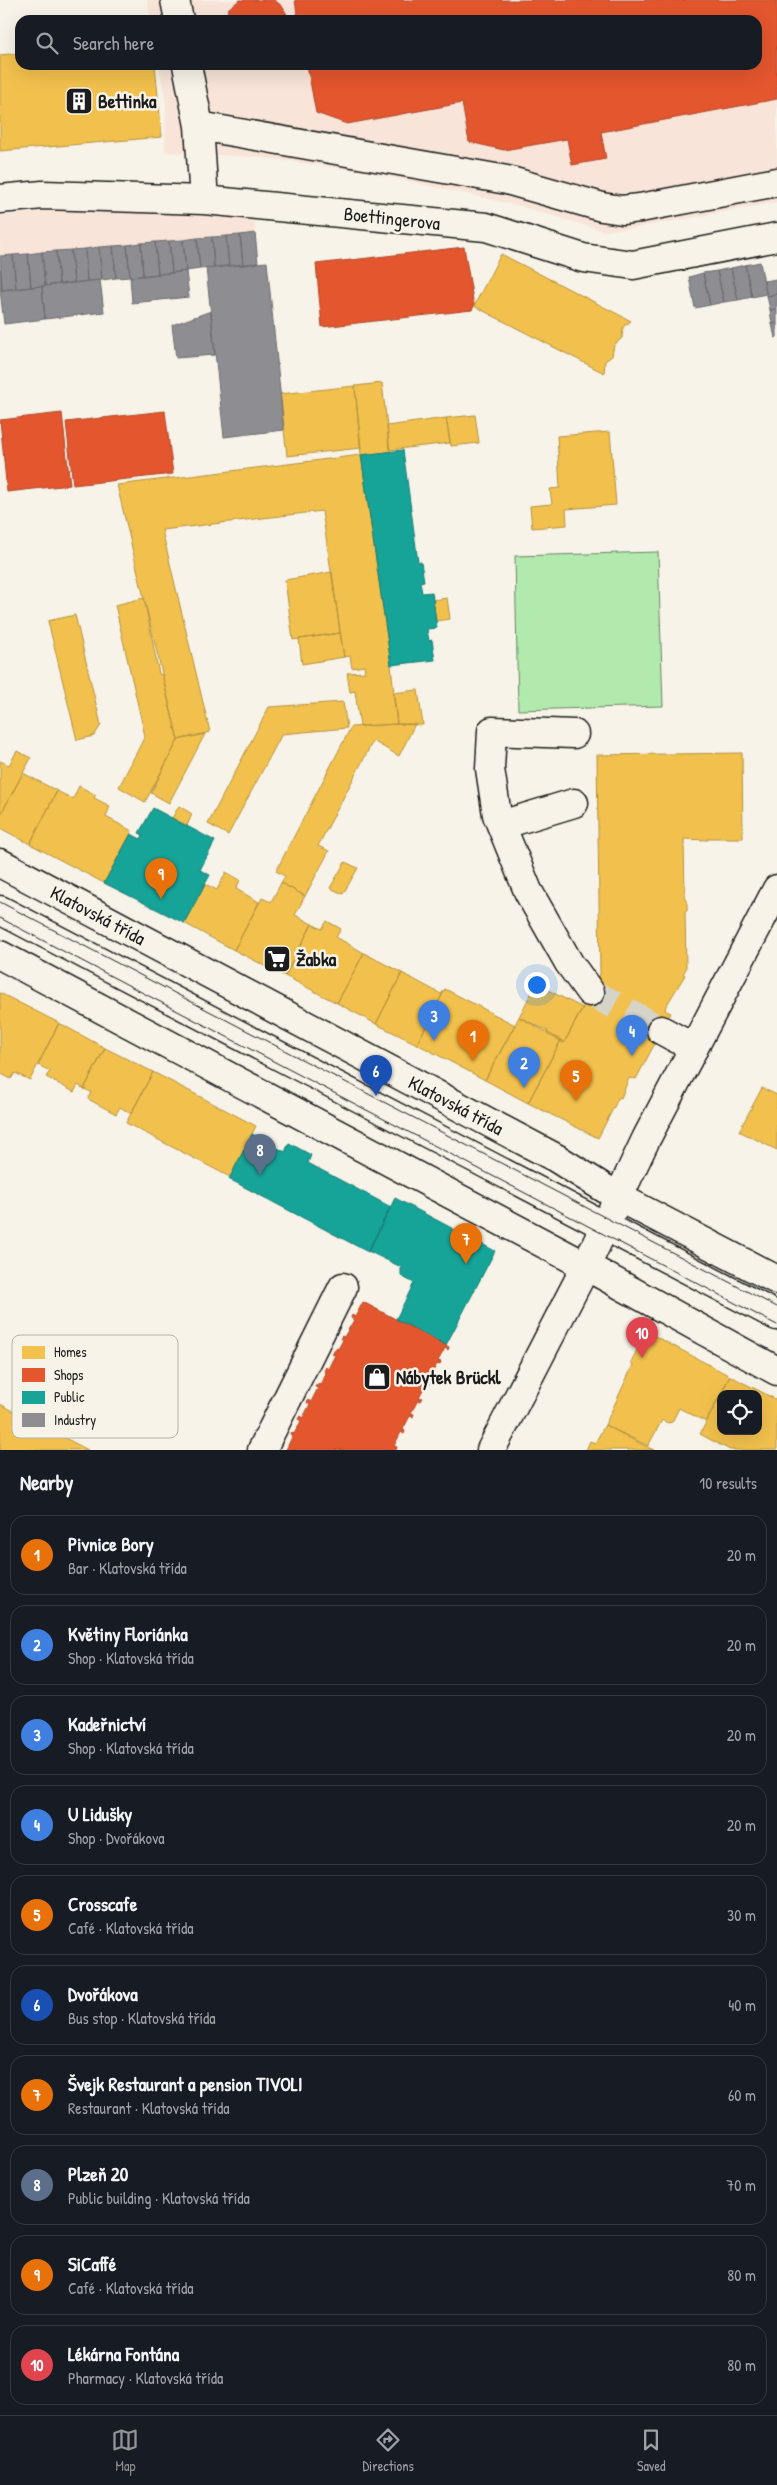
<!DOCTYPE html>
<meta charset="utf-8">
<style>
body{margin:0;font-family:"Patrick Hand",sans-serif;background:#20242c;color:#f1f3f6}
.controls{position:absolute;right:15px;bottom:15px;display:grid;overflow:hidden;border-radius:10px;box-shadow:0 5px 20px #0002}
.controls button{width:45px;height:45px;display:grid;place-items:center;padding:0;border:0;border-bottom:1px solid #363941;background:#171b24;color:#f1f3f6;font:25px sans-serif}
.you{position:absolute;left:536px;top:984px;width:18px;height:18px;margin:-12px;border:4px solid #fff;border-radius:50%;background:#1a73e8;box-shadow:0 0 0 8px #1a73e833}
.badge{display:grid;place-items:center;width:32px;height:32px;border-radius:50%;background:#919294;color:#fff;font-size:16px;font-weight:700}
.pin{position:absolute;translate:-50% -41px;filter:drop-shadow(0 1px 2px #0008)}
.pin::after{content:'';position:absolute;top:26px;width:18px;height:15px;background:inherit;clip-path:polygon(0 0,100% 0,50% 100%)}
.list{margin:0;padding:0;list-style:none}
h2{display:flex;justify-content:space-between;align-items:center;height:65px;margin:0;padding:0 20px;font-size:21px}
h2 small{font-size:16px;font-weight:400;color:#9ea1a6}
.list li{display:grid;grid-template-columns:32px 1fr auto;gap:15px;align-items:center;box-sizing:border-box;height:80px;margin:0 10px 10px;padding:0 10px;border:1px solid #363941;border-radius:15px}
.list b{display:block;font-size:19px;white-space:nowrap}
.list p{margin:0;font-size:16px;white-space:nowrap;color:#9ea1a6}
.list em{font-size:16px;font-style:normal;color:#9ea1a6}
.icon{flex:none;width:28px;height:28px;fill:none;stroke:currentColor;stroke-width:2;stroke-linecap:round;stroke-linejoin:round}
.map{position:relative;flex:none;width:777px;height:1450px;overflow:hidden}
.search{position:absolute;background:#171b24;box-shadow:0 5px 20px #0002;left:15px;right:15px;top:15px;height:55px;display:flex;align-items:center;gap:12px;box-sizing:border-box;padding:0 18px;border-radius:15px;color:#9ea1a6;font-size:19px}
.sheet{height:965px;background:#171b24}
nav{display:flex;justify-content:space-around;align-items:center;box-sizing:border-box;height:70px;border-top:1px solid #363941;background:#171b24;font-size:14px;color:#9ea1a6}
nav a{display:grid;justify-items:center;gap:2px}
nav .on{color:#919294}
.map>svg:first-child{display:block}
</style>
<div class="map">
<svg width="777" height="1450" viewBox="0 0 777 1450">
<rect width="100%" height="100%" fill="#f7f3e8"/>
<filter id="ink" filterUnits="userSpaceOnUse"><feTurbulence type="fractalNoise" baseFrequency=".02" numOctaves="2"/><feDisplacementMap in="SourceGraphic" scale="10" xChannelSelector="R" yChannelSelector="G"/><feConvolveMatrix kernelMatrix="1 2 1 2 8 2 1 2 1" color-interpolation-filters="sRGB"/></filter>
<g filter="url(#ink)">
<path fill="#f8e4d8" d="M147,0h630v202l-141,26 -32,3 -84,-25 -152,-34 -110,-15 -93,-5 1,-48 -7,-39h598v-45h-606z
M102,206l152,13 4,44 -128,14 -3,-32 -27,2 2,33 -102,10v-74z"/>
<path fill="#b2eaad" stroke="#678364" d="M658,552l5,154 -145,4 -3,-154z"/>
<path fill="#f2c14e" stroke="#b2903f" d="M20,53v12h135l7,72 -162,14v-96z
M501,254l130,67 -8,6 -1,11 -8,7 -2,11 -7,5 -1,12 -130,-67z
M382,383l8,69 -29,3 -6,-69z
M355,386l6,62 -74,8 -7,-62z
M475,415l4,28 -28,3 -5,-28z
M446,418l4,25 -61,7 -2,-24z
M610,432l6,73 -50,4 1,16 -35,3 -2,-22 22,-2 -2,-15 10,-1 -3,-52z
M361,455l30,210 6,59 -37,2 -5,-35 -5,1 -3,-19 18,-1 -1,-6 -12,2 -2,-12 -6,1 -22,-146 -160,19 48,202 -32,8 -61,-255z
M332,572l8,61 -47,7 -8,-60z
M144,598l15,76 3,1 16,65 -33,62 -26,-15 26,-51 -30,-131z
M447,598l3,21 -14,2 -3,-21z
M75,615l26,110 -7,11 -17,4 -29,-119z
M340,633l4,24 -42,7 -3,-25z
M418,690l5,35 -26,-1 -4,-31z
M343,702l4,26 -65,6 -54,101 -20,-11 61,-117z
M397,724h18l-16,32 -26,-15 -55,105 11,5 -24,45 -24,-13 4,-7 -9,-5 75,-144z
M205,734l-36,69 -18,-10 27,-53z
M17,751l14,7 -31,58v-55l9,4z
M742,753l1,85h-35v2l-24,-1 1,61h2v11h-2l1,58 -3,5 2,1 -20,33 1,3 5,2 -35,66 -7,-1 -8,20 -2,-1 -21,41 -70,-35 33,-63 3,3 36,-69 -3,-219z
M23,773l34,18 -27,53 -30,-16v-12z
M79,786l17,9 -2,3 16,8 -4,11 26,14 -28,52 -74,-39 27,-53 16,8z
M179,806l13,8 -5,12 -15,-8z
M345,862l13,6 -15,26 -13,-6z
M226,872l14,8 -4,9 23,13 -25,48 -50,-27 21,-39 12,6z
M281,883l24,13 -10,19 17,9 -27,52 -51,-26 28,-52 9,4z
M327,921l14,8 -5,8 28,16 -27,50 -52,-27 27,-52 10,5z
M364,953l38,20 -26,51 -39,-21z
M402,973l39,21 4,-5 -28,55 -41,-20z
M536,984l47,24 -19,35 -17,-9 1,-3 -29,-14z
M445,989l70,36 -30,55 -68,-36z
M0,993l59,30 -29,57 -15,-7 -4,6 -11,-6z
M519,1017l42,23 -33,63 -43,-23z
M59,1023l46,25 -21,41 -6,-4 -4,7 -28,-15 4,-6 -12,-6z
M105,1048l48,24 -22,42 -11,-7 -4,7 -28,-15 3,-7 -7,-3z
M153,1072l103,54 -26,51 -104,-54z
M762,1088l15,7v55l-38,-19z
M651,1334l79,42 -24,46 -27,-14 -7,14 -4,1 -6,-3 -14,26 -43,-21 28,-60 -2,-3 7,-14h6z
M730,1376l47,24v50h-47l-30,-16 21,-40v37h37v-37h-37z
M0,1404l88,46h-88z
M605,1425l42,22 7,3h-68l4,-9 5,2z"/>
<path fill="#e4572e" stroke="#a84529" d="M240,0h34l8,6 8,14h-66l5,-12z
M295,0h482v99l-176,33 5,27 -34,6 -5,-26 -63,11 -35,-8 -7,-39 -115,21 -31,-11 -9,-48h450v-45h-459z
M464,247l10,59 -2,4 -150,17 -6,-63z
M165,411l8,63 -100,11 -7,-63z
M62,413l8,72 -63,7 -7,-72z
M363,1302l86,45 -1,3 -3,-2 -7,13 3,1 -1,3 -3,-1 -9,17 2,1 -1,3 -3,-1 -7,13 4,1 -2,3 -3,-1 -7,13 3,1 -1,3 -3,-1 -7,13 2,2 -1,3 -3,-2 -7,14 3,1 -1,3h-110l6,-13 -1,-4 3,1 7,-13 -3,-2 2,-3 3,2 7,-14 -3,-1 1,-3 3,2 7,-14 -3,-1 2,-3 3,1 6,-13 -2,-1 2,-4 2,2 7,-14 -3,-1 4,-6 2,1 5,-9 -3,-2 2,-2 2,1 10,-17 -3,-2 1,-3 3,2z"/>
<path fill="#17a398" stroke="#187a73" d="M403,450l15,112h3l3,19 -4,1 2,11 10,-1 5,36 -10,1 2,12 3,-1 3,20 -44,5 -30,-210z
M153,808l62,33 -15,29 10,5 -26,48 -80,-40 27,-49 10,5 2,-4 -4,-2z
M252,1134l33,18 4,-9 22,12 -3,8 83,44 -23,45 -139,-73z
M395,1198l100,53 -49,94 -50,-26 18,-36 -13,-7v-9l-33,-16z"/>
<path fill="#8d8d92" stroke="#6b6b6f" d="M255,233l3,30 -15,2 -3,-30z
M240,235l3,30 -14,1 -3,-30z
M226,236l3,30 -15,2 -2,-31z
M212,237l2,31 -14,1 -3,-31z
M197,238l3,31 -14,2 -3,-31z
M183,240l3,31 -14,2 -3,-32z
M169,241l3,32 -14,1 -3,-32z
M155,242l3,32 -15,2 -2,-33z
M141,243l2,33 -13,1 -3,-32z
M127,245l3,32 -14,1 -3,-32z
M113,246l3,32 -14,2 -3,-33z
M99,247l3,33 -15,1 -2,-32z
M85,249l2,32 -13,2 -3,-33z
M71,250l3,33 -15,1 -3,-33z
M56,251l3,33 -14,2 -3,-34z
M42,252l3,34 -14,1 -3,-33z
M28,254l3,33 -15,2 -3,-34z
M13,255l3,34 -14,1 -2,-34z
M267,262l17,168 -60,7 -18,-169z
M760,262l6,32 -14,3 -7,-32z
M745,265l7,32 -14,3 -7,-32z
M0,268l2,22h-2z
M731,268l7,32 -14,2 -7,-31z
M186,271l3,26 -57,6 -2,-26z
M717,271l7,31 -14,3 -7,-32z
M703,273l7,32 -15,3 -6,-31z
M777,279v15l-10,2 -3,-15z
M100,280l4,32 -59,7 -3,-33z
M42,286l3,33 -41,5 -4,-34z
M777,294v15l-7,1 -3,-14z
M777,309v14l-5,1 -2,-14z
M211,311l4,44 -39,3 -4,-33z
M777,323v14l-2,1 -3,-14z"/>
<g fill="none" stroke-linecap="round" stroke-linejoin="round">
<path stroke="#d6d3c9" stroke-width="28" stroke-dasharray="28 14" stroke-linecap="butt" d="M590,992l71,38"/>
<g stroke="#1c1c1c" stroke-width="31">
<path id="minor" d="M175,0l4,20
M187,65l12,61 5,74
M199,126l308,54 95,27 20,3 18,-2 137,-26
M0,199l43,-4 161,5 282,27 97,31 50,7 144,-28
M574,734l-82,-3 -2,38 7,46 31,76 41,72 21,29
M501,825l73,-22
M0,910l777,406
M661,1030l33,18
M262,1450l81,-163
M491,1450l95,-184 60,-127 131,-250"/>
</g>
<g stroke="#1c1c1c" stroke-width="31">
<path id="major" d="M0,863l556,295 64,40 157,82
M0,955l586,311 191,105"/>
</g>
<use href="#minor" stroke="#f7f3e8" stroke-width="28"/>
<use href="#major" stroke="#f7f3e8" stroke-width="28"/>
<path stroke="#1c1c1c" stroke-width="1" d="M0,902l777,405
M0,918l777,407"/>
</g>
</g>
<defs>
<g id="building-square" transform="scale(1.4375)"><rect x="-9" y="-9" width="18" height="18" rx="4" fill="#1c1c1c" stroke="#f7f3e8"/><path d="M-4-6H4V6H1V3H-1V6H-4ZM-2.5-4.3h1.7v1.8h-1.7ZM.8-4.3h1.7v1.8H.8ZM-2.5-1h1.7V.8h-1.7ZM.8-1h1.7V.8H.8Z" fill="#fff"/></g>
<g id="supermarket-square" transform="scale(1.4375)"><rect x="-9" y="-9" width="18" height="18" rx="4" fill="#1c1c1c" stroke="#f7f3e8"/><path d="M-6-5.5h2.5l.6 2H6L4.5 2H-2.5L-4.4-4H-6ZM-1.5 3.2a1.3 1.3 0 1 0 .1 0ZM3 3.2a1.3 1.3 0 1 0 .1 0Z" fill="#fff"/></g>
<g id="shop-square" transform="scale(1.4375)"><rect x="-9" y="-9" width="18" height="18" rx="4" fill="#1c1c1c" stroke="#f7f3e8"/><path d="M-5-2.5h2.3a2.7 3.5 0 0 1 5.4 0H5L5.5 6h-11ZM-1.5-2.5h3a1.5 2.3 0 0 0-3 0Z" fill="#fff"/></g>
</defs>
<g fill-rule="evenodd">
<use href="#building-square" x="79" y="101"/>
<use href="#supermarket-square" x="277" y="959"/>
<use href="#shop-square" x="377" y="1377"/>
</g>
<g text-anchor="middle" stroke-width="5" stroke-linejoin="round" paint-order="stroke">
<g font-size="19" font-weight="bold" fill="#1c1c1c" stroke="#f7f3e8" text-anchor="start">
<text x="98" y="108">Bettinka</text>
<text x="296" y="966">Žabka</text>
<text x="396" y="1384">Nábytek Brückl</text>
</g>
<g font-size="19" fill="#1c1c1c" stroke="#f7f3e8">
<text transform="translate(392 218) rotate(6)" y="7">Boettingerova</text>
<text transform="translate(98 915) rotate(28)" y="7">Klatovská třída</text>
<text transform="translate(456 1105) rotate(28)" y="7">Klatovská třída</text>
</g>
</g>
<rect x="12" y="1335" width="166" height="103" rx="8" fill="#f7f3e8" stroke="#b5b2ab" stroke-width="1"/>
<rect x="22" y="1346" width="23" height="13" fill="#f2c14e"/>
<rect x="22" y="1368" width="23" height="14" fill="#e4572e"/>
<rect x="22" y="1391" width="23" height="13" fill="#17a398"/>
<rect x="22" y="1413" width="23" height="14" fill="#8d8d92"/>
<g font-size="14" fill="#1c1c1c">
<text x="54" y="1357">Homes</text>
<text x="54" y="1380">Shops</text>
<text x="54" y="1402">Public</text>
<text x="54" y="1425">Industry</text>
</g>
</svg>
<div class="controls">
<button><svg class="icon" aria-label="locate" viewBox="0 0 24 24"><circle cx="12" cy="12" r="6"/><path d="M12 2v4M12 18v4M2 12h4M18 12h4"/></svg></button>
</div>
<div class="you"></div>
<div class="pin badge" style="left:473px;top:1061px;background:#e8710a">1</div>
<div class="pin badge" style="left:524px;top:1088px;background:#3f7fe0">2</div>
<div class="pin badge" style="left:434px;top:1041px;background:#3f7fe0">3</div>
<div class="pin badge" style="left:632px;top:1056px;background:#3f7fe0">4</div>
<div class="pin badge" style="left:576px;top:1101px;background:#e8710a">5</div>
<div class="pin badge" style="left:376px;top:1096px;background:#1a4fb4">6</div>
<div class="pin badge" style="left:466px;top:1264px;background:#e8710a">7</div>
<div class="pin badge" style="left:260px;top:1175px;background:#5c6f8a">8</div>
<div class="pin badge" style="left:161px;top:899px;background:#e8710a">9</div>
<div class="pin badge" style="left:642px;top:1358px;background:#e0444e">10</div>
<div class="search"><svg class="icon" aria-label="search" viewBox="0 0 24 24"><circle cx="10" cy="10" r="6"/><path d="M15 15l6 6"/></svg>Search here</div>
</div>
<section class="sheet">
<h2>Nearby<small>10 results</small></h2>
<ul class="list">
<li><span class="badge" style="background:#e8710a">1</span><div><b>Pivnice Bory</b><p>Bar · Klatovská třída</p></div><em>20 m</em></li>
<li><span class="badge" style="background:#3f7fe0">2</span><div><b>Květiny Floriánka</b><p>Shop · Klatovská třída</p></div><em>20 m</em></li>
<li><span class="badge" style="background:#3f7fe0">3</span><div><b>Kadeřnictví</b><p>Shop · Klatovská třída</p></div><em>20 m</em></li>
<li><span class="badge" style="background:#3f7fe0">4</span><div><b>U Lidušky</b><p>Shop · Dvořákova</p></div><em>20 m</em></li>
<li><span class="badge" style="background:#e8710a">5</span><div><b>Crosscafe</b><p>Café · Klatovská třída</p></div><em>30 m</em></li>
<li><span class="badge" style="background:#1a4fb4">6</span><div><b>Dvořákova</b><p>Bus stop · Klatovská třída</p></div><em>40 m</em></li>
<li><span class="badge" style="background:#e8710a">7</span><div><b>Švejk Restaurant a pension TIVOLI</b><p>Restaurant · Klatovská třída</p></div><em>60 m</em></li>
<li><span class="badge" style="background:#5c6f8a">8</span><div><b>Plzeň 20</b><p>Public building · Klatovská třída</p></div><em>70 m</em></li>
<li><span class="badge" style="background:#e8710a">9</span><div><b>SiCaffé</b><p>Café · Klatovská třída</p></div><em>80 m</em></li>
<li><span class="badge" style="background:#e0444e">10</span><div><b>Lékárna Fontána</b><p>Pharmacy · Klatovská třída</p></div><em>80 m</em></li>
</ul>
</section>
<nav>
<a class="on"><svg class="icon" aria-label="map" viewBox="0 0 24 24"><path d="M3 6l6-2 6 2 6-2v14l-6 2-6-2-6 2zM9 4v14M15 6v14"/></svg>Map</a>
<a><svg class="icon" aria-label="directions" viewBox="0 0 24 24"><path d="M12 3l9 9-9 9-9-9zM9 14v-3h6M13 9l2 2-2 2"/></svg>Directions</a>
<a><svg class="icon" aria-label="saved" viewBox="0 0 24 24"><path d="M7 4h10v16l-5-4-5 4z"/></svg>Saved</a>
</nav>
